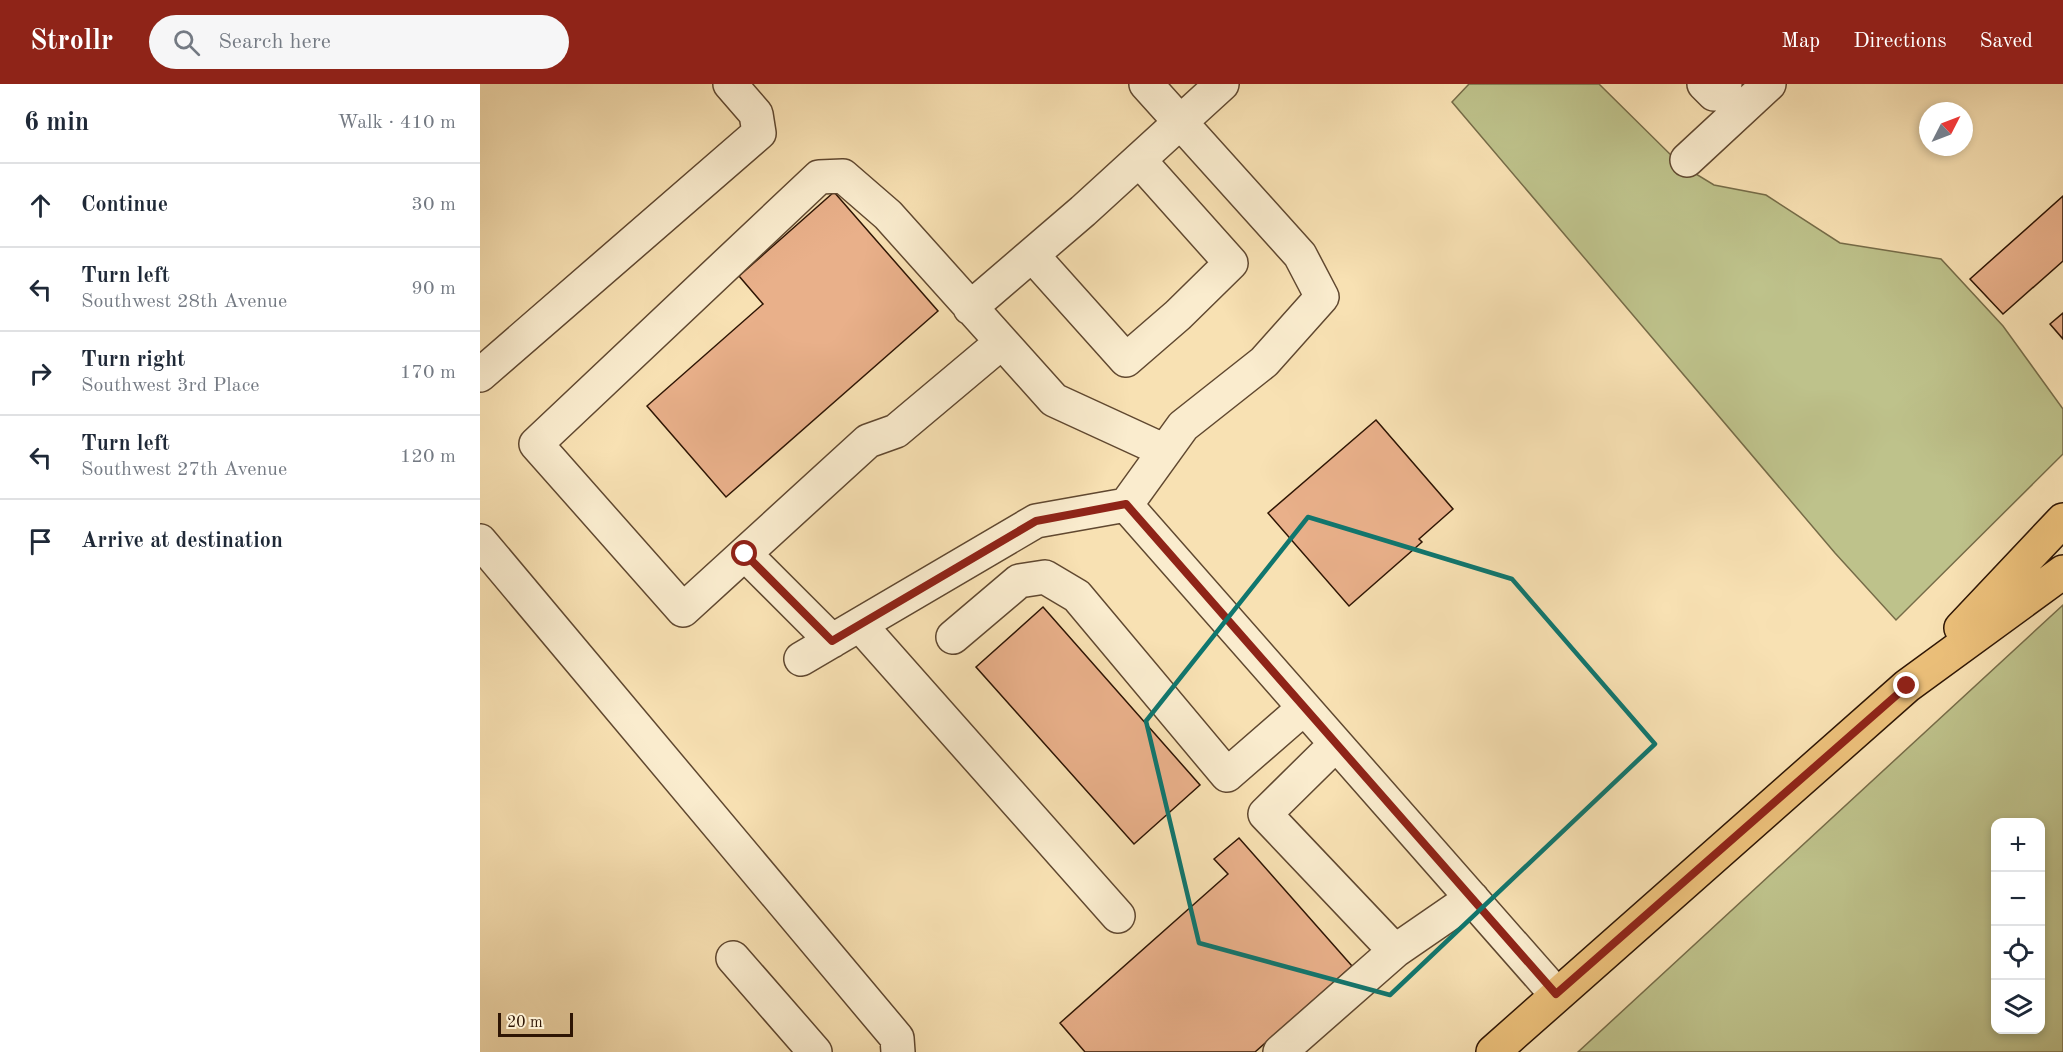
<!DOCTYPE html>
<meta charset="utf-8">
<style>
body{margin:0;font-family:"Old Standard TT",serif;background:#f6f6f7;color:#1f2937}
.controls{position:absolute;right:18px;bottom:18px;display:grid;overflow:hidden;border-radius:12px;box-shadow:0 3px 9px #0003}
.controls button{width:54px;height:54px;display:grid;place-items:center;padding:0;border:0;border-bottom:2px solid #e0e1e3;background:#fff;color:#1f2937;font:30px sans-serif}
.compass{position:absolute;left:1439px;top:18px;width:54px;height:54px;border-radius:50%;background:#fff;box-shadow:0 3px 9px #0003;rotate:48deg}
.scale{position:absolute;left:18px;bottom:15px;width:75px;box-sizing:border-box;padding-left:6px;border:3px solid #2e1504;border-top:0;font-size:16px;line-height:21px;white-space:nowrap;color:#2e1504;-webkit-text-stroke:4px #faecce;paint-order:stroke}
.stop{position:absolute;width:18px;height:18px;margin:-14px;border:4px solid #8f2418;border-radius:50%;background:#fff}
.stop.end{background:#8f2418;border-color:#fff;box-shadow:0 2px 6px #0008}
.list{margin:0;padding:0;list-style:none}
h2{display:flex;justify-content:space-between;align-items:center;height:78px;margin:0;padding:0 24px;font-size:26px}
h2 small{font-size:20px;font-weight:400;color:#747a83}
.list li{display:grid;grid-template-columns:39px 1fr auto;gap:18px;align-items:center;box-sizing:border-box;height:84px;padding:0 24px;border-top:2px solid #e0e1e3}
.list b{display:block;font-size:22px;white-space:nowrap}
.list p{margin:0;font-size:20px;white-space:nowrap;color:#747a83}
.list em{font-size:20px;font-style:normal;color:#747a83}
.icon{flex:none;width:33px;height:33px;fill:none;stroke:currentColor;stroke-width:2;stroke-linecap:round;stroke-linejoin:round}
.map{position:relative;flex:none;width:1583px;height:968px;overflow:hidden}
header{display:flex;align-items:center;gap:36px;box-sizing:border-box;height:84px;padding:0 30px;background:#8f2418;color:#fff}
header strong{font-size:28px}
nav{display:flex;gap:33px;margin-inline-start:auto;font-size:21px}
.search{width:420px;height:54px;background:#f6f6f7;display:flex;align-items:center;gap:15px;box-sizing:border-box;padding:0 21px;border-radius:33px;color:#747a83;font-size:22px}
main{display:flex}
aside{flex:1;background:#fff}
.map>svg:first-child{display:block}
</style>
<header>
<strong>Strollr</strong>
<div class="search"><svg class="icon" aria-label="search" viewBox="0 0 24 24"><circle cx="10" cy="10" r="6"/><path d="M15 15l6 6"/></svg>Search here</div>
<nav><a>Map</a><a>Directions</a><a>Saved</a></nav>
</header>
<main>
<aside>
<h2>6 min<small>Walk · 410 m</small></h2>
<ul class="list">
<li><svg class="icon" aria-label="ahead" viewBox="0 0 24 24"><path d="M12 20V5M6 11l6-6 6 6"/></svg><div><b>Continue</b></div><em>30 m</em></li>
<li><svg class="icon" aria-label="left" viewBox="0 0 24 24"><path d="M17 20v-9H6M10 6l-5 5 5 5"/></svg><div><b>Turn left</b><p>Southwest 28th Avenue</p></div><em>90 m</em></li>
<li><svg class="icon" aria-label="right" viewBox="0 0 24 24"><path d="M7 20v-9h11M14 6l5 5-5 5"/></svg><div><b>Turn right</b><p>Southwest 3rd Place</p></div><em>170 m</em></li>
<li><svg class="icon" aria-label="left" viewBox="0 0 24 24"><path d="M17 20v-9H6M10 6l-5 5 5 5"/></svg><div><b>Turn left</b><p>Southwest 27th Avenue</p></div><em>120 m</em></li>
<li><svg class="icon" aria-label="arrive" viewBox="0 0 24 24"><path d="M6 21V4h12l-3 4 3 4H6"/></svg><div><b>Arrive at destination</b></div></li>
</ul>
</aside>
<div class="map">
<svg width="1583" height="968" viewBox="0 0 1583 968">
<rect width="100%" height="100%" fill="#f8e1b3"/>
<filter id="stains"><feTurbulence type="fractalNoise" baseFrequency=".00333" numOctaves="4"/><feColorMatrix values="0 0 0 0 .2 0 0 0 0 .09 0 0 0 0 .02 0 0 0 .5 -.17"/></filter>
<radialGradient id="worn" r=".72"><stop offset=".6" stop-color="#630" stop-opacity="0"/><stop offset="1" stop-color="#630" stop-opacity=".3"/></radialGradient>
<path fill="#bec28b" stroke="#766c48" stroke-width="1.5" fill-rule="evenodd" d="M989,0h130l82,81 33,20 52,10 74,48 101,16 62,67 60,83v45l-167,166 -61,-67 -383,-451z
M1583,521v447h-485zM1560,738v208h-44v-208z"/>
<path fill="#e9b08a" stroke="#2e1504" stroke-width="1.5" d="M354,108l104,119 -212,186 -79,-91 116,-102 -24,-28z
M1583,112v65l-60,53 -33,-35z
M1583,229v26l-13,-15z
M896,336l77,89 -34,30 3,3 -73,64 -81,-93z
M563,523l157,178 -66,59 -158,-177z
M759,754l113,128 -97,86h-170l-25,-29 168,-149 -14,-15z"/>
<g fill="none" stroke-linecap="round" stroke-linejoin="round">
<g stroke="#604830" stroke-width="36">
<path id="minor" d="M1224,0l10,10 11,-10
M1207,76l82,-76
M552,171l94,105 52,-45 53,-52 -92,-103
M490,224l113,-97 139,-127
M522,258l-106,89 -28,10 -185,169 -147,-166 283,-267 24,-1 45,39 166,185 111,51
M0,291l279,-242 -3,-19 -26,-30
M646,421l430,489
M0,457l417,497 1,14
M265,470l87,87
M380,541l258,291
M473,553l66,-56 26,-4 32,19 150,179 77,-67
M321,575l235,-138 90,-16 57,-79 81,-64 58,-65 -22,-42 -154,-171
M856,660l-71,70 130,137 77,-53
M253,874l82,94
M800,968l115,-101"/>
</g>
<g stroke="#2e1504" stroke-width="36">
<path id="major" d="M1481,544l102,-108
M1013,968l414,-366 156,-114"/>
</g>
<use href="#minor" stroke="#faecce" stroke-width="33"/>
<use href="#major" stroke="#ecc07a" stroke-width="33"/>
</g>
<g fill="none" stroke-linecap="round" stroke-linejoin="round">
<path stroke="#8f2418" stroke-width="8" d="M265,470l87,87 204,-120 90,-17 430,490 351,-308"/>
</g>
<path fill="none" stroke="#0f766e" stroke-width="4.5" stroke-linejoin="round" d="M828,433l204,62 143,165 -265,251 -191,-52 -53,-222z"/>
<rect width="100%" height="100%" filter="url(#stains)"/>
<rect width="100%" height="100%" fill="url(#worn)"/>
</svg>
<div class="controls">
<button>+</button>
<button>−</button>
<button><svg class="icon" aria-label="locate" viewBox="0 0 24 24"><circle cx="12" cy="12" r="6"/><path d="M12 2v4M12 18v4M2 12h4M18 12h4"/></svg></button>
<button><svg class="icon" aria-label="layers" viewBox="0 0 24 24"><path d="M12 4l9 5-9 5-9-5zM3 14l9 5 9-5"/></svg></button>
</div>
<svg class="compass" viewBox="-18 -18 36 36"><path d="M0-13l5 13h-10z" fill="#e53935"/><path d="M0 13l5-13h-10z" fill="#747a83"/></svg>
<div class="scale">20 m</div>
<div class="stop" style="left:265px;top:470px"></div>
<div class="stop end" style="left:1427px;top:602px"></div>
</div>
</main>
